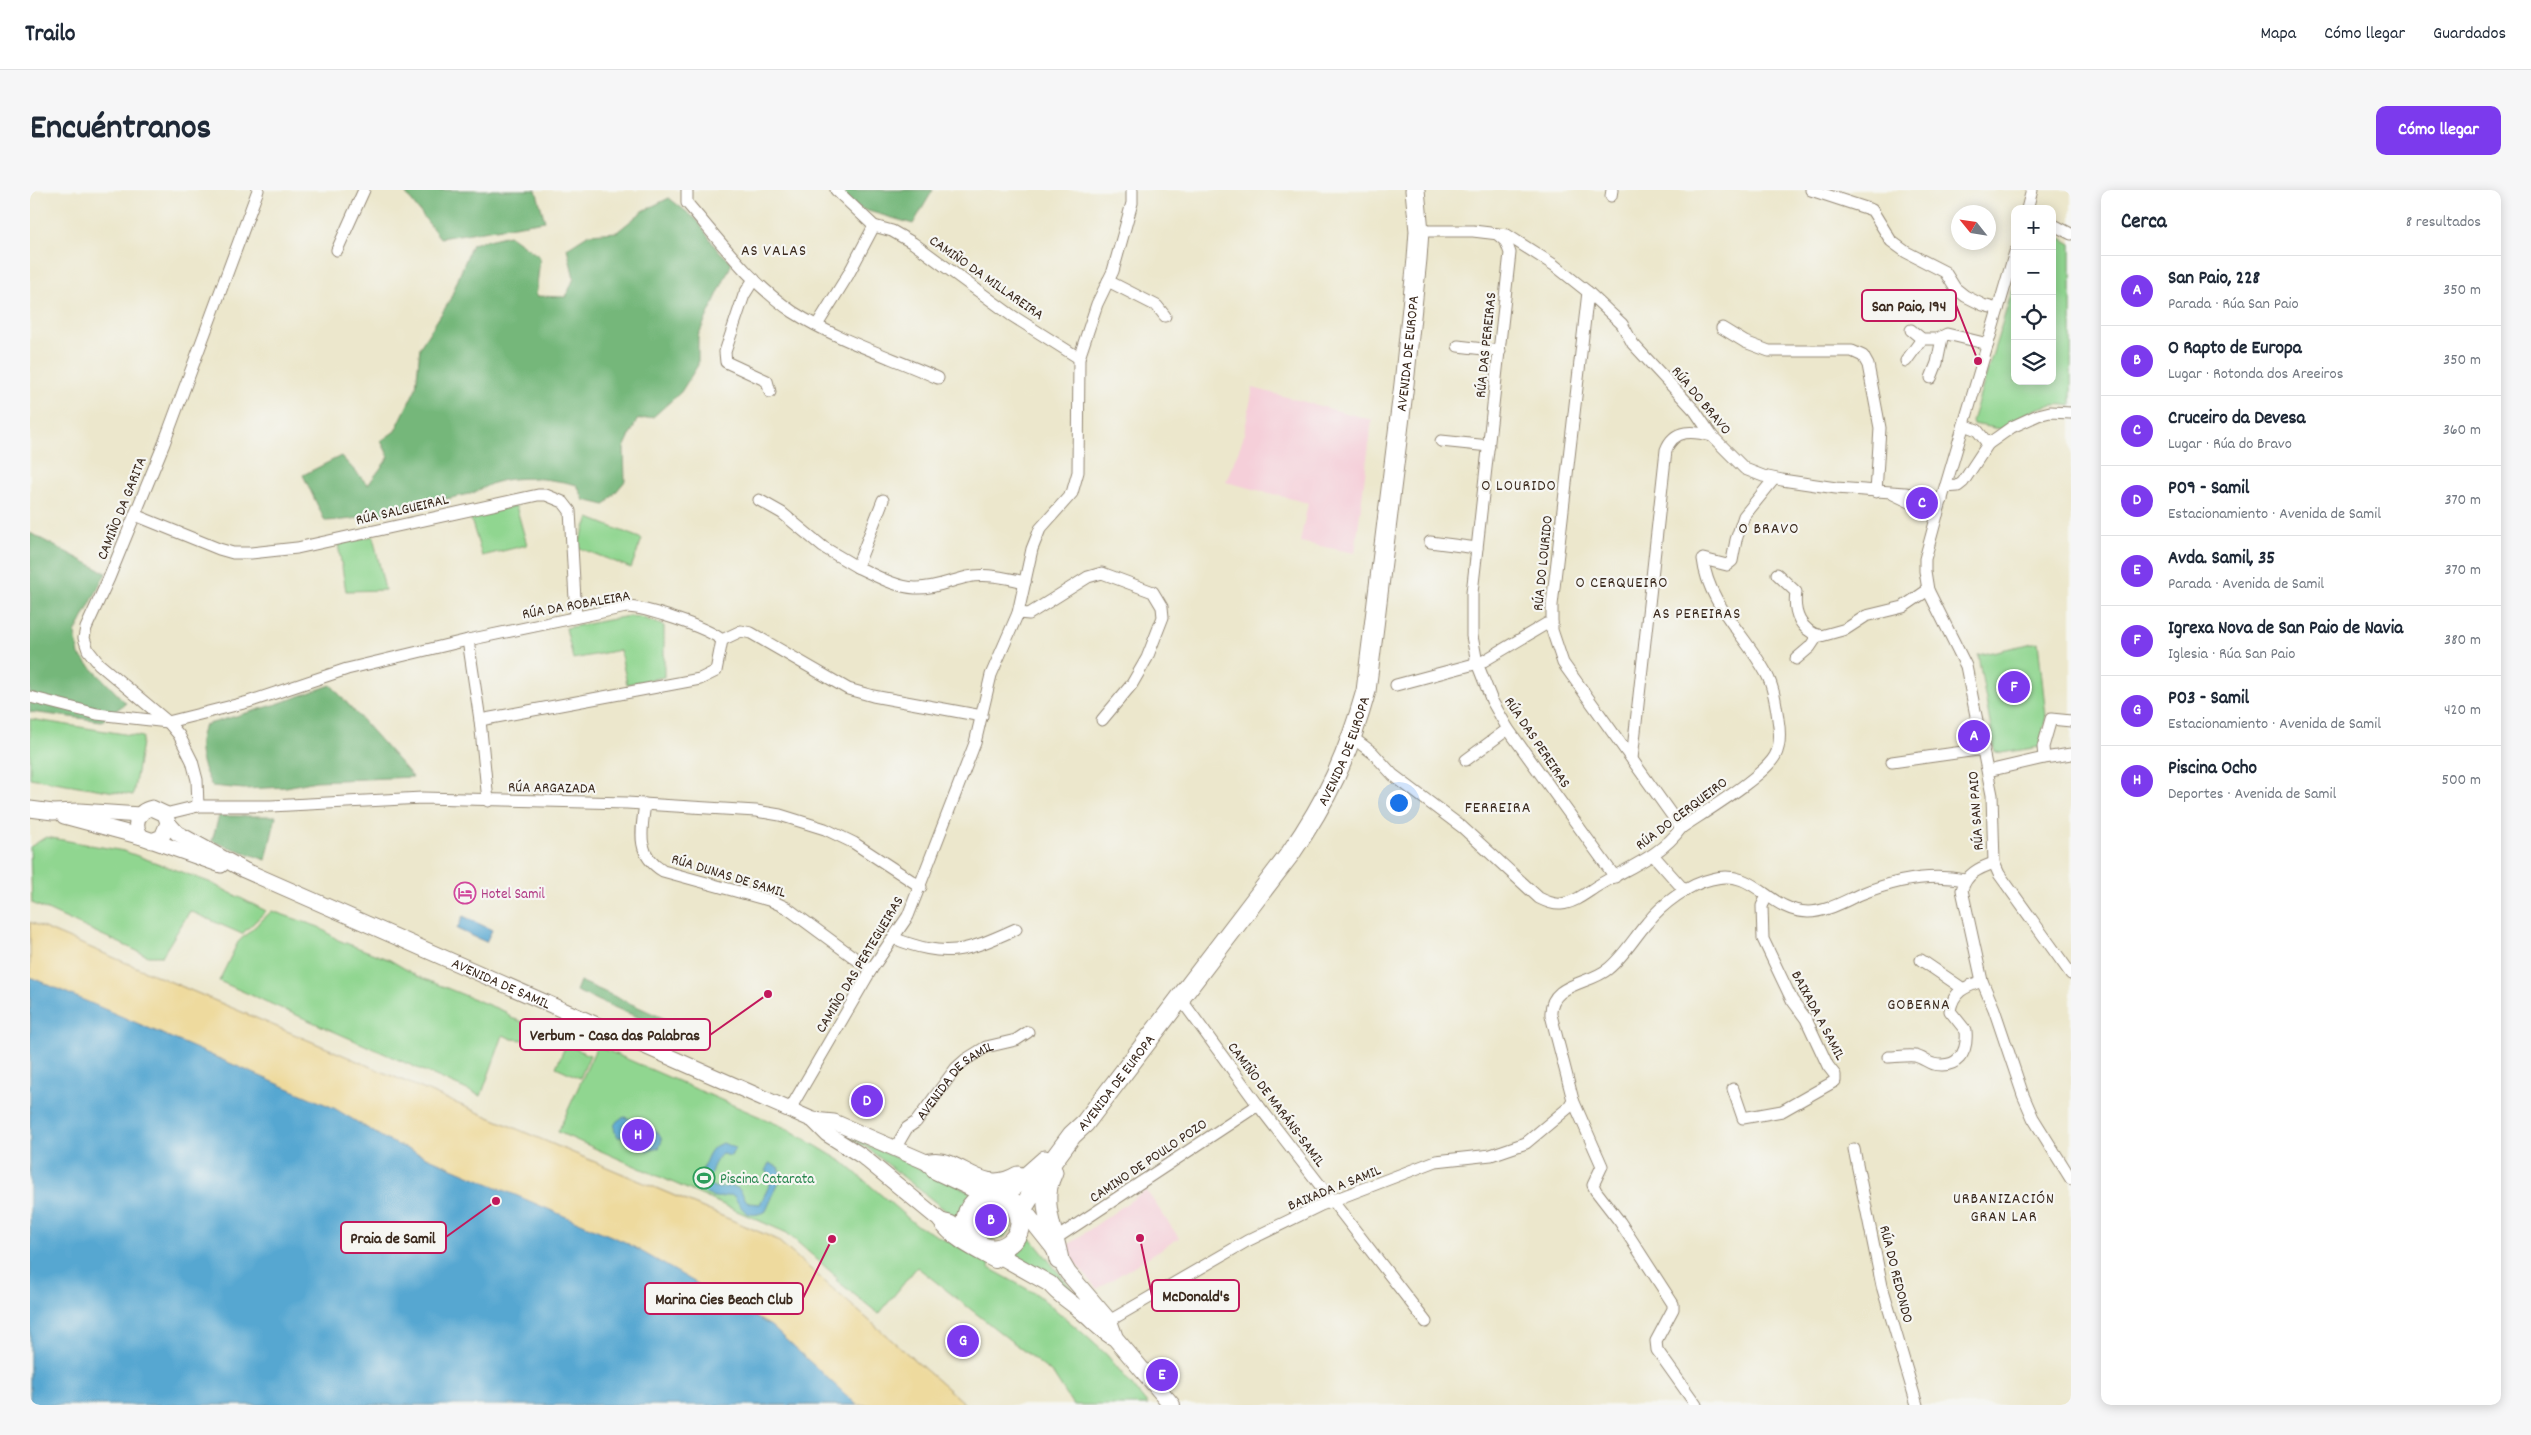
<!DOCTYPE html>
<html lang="es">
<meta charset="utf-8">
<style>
body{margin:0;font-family:Dekko,sans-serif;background:#f6f6f7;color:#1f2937}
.controls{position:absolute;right:15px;top:15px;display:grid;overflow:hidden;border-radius:10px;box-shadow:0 2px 12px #0003}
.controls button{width:45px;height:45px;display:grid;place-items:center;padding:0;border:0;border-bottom:1px solid #e0e1e3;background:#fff;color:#1f2937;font:25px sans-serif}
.compass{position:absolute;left:1921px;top:15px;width:45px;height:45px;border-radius:50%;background:#fff;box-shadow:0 2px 12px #0003;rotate:300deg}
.you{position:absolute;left:1368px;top:612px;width:18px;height:18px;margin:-12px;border:4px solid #fff;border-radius:50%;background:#1a73e8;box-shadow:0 0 0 8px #1a73e833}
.badge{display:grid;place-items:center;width:32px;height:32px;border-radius:50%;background:#7c3aed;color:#fff;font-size:16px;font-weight:700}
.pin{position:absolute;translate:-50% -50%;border:2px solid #fff;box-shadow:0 1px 5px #0006}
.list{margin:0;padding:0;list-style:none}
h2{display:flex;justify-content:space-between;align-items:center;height:65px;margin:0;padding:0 20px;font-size:21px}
h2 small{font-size:16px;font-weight:400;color:#747a83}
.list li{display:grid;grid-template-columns:32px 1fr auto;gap:15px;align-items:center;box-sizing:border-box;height:70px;padding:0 20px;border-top:1px solid #e0e1e3}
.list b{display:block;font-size:19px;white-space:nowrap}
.list p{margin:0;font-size:16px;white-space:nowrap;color:#747a83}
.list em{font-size:16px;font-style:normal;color:#747a83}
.icon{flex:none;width:28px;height:28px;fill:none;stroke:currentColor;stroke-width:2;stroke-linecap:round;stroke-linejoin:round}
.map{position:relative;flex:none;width:2041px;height:1215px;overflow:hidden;border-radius:10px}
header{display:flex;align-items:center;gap:30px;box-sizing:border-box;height:70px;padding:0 25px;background:#fff;border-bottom:1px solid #e0e1e3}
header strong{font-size:24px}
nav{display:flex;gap:28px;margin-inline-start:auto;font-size:18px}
.intro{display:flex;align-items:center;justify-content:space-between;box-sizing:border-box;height:120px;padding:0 30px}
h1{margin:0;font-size:35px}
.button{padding:12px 22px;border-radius:10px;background:#7c3aed;color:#fff;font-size:18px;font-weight:700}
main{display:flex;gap:30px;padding:0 30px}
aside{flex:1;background:#fff;border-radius:10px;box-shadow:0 2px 12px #0003}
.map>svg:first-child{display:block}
</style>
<header>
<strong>Trailo</strong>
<nav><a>Mapa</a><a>Cómo llegar</a><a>Guardados</a></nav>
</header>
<div class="intro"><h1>Encuéntranos</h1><a class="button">Cómo llegar</a></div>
<main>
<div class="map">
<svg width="2041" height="1215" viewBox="0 0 2041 1215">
<rect width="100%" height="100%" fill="#f6f6f2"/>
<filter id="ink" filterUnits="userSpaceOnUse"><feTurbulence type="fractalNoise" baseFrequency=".02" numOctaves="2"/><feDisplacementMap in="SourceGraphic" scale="10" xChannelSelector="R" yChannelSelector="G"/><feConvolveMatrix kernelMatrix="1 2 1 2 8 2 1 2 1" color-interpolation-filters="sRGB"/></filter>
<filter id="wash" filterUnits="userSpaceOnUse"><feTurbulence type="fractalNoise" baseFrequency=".0096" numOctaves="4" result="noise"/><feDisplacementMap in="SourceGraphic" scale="20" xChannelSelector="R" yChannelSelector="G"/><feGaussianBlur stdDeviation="1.12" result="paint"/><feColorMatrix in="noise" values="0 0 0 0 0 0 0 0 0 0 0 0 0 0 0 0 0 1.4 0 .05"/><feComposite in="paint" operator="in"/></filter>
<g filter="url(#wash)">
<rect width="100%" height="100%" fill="#ece7cc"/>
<path fill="#f5cfd9" d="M1223,198l119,32 -17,133 -55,-11 8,-39 -82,-21 17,-43z
M1116,1000l33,48 -82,51 -22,-26 -9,-17z"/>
<path fill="#90d690" stroke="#668057" d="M2022,43l19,11v162c-26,-6 -49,9 -70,23l-28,-5 -1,-3 43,-139v99h37z
M486,316l11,39 -45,11 -12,-40z
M559,328l53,21 -11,29 -54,-21z
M343,346l12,54 -39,1 -8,-47z
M599,426l11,1 24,9v51l-37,7 -7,-34 -47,9 -7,-31z
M2008,452l8,74 -6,31 -39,6 -6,-1 -17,-97z
M0,529l113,18 -10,58 -103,-17z
M16,647l78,14 85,31 57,29 -24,23 -52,-23 -28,45h-14l-116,-53 -2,-56z
M242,721l47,16 19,13 52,20 27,16 89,36 5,6 31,10 -5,13 -25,-2 -9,-4 -22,61 -262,-115 19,-39z
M536,855l24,10 -10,23 -24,-11z
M567,856l191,83 55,33 73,63 74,38 -1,5 49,27 46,39 23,21 41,50h-75l-20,-31 -136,-107 -38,47 -43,-34 2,-2 -51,-45 -229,-101z
M790,933l155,71 -10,10 -5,18 -94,-75z
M944 1031a19 19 0 1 1 38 0a19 19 0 1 1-38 0Z
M995,1041l46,57 -2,2 -61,-39 10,-8z"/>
<path fill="#74b77a" stroke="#58704c" d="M373,0h133l9,31 -105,17z
M808,0h95l-20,34 -62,-18z
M639,8l28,22 19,28 16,15 -34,73v29l-17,27 -28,25 -16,3 -13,28 1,33 -20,24 -21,-5 -7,-15c-23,-6 -57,-10 -80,-3 -10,2 -18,10 -28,12 -49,10 -94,26 -144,27l-22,-46 38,-19 27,29 21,-28 -8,-16 14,-10 21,-43 4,-41 29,-45 23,-58 37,-9 31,22 -4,39 30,1 8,-19 -7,-30 22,-14 28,-2 26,-21z
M0,343l76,40 -31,60 4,22 47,48 -24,18 -72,-9z
M301,495l82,92 -97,4 -30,6 -42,2 -32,-3c-10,-19 -18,-41 -7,-61l69,-20z
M189,626h57l-10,44 -54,-19z
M550,791l101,45 2,6 -6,2 -101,-43z"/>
<path fill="#eeda9e" stroke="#94825e" d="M0,732l746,317 190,166h-213l-723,-330z"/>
<path fill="#56a7d1" stroke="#486878" d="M433,726l29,14 -6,12 -29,-13z
M0,787l304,131 53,32 238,102 146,84 86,79h-827z
M595,927l7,3 10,10 15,1 5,9 -3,8 -12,3 -10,-12 -19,-2c-7,-9 -4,-17 7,-20z
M693,953l12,5 -4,8 -9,-2c-7,5 -14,22 -12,31 12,7 15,-1 25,2 7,2 8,11 14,16l11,1 12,-24 -2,-7 -5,-2 4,-8 9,4 4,8 -16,36c-18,9 -24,-1 -32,-15 -6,-3 -12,3 -19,1 -20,-3 -16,-21 -10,-34 4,-10 7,-17 18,-20z
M953 1031a11 11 0 1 1 22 0a11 11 0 1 1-22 0Z"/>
</g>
<g filter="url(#ink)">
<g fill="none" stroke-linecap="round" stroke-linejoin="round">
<g stroke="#948875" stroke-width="13">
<g id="minor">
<path d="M657,0v13c33,38 64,81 106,109 44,28 98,45 145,66"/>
<path d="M806,0l38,36 18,5 21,12 98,72 68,43"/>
<path d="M1781,0l61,20 19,31 15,11 39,20 10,16 10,8 18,9 15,4"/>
<path d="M1581,6l1,-6"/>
<path d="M1997,19l5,-19"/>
<path d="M2022,34l19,10"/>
<path d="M1389,41h54l34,4 47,30 34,27 34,32 11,20 62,67 17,25 33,33 18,7 19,4 54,8 69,5 37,7"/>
<path d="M1467,44l9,8 4,11 -38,340v43l5,27 15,38 16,28 107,148"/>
<path d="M307,60l27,-60"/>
<path d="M1985,62l-78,263 -12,44v12l3,19 38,76 26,129 2,68 5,11 72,100"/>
<path d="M724,89l-10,16 -19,57 1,10 41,19 3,11"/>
<path d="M1078,91l49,25 8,10"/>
<path d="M1558,102l-36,313v25l11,33 118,165"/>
<path d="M787,135l31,-50 26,-49"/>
<path d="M1692,138l23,14 24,9h83l11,5 5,9 12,63 -4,64"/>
<path d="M1881,140l11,9h15l10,-5 41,10"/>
<path d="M1428,156l42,5"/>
<path d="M1876,171l16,-22"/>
<path d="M1901,188l6,-15 5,-25"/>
<path d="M1934,235l13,5 11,14"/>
<path d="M1411,251l48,5"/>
<path d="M1915,297l13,-1 5,-4 25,-38 24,-17 26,-12 12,-3 21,1"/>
<path d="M1863,304l44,21"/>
<path d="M729,310l23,13 41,34 34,20"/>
<path d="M853,310l-26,67c18,8 38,20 58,21 17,1 35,-7 52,-11 19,-4 40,1 58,5"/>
<path d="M105,325l84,34 14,4h18l46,-5 241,-53h8l17,7 7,9 6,106"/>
<path d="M1400,352l47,6"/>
<path d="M1747,384l19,18c-3,20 4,39 25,44l25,-7 20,-13 37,-9 25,-17"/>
<path d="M988,423l11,1 59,-37 14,-4 51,19 9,15 1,10 -16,41 -15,26 -30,36"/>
<path d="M438,450l12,80 8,81"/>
<path d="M692,450l19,-9 10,2 97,56 25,7 109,20"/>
<path d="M1766,469l14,-12 8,-12"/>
<path d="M1366,495l86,-23 64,-38 6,-1"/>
<path d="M0,507l67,17 71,8 80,-20 99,-33 121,-29 158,-33c19,0 80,20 96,33"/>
<path d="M450,530l220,-41 16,-8 6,-31"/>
<path d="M1323,548l20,15 20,22 69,52 77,71c6,3 14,7 22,6 14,-1 26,-12 38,-19 28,-17 62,-29 82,-57 22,-15 82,-51 94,-72 6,-11 5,-25 3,-37 -2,-14 -4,-31 -11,-44 -20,-39 -59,-70 -64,-116l24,6 5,-4 4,-21 8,-24 30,-37"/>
<path d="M2014,568l-1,-11 8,-28 20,2"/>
<path d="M1602,569l34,-309c8,-22 28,-19 46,-14"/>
<path d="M1436,570l42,-31"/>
<path d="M1862,572l92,-13"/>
<path d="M1958,581l56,-13 27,-4"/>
<path d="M615,614c-4,28 -9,51 18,67l109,30 15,7 84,62"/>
<path d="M168,616l-1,-26 -5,-19 -13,-26 -11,-13 -69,-58 -11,-14 -4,-12 2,-10 23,-50 54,-132 95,-256"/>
<path d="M135,624l33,-8h73l151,-8 205,5 129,8 24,4 45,14 29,14 67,44"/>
<path d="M1623,665l32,36"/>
<path d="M1964,673c-15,5 -28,11 -32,27l20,91 12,28 29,86 10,23 38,61"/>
<path d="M863,748c54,21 72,14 123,-9"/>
<path d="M1891,770l41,28"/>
<path d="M1150,808l78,107 168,217"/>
<path d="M1858,867c9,0 18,-2 27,-1 6,1 12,6 18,8 24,5 35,-10 33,-33l-16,-20c3,-20 15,-24 32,-30"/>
<path d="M1703,899l10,29 39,-7 53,-30v-6l-7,-9 -22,-47 -14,-19 -29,-61 -1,-33 5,-10"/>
<path d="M1543,910l29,66 -9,19 3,6 24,31 53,82v5l-17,32 1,9 39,55"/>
<path d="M760,919l81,-139 37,-54 67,-173 16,-68 27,-62 14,-64 8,-20 32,-36 6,-21 1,-114 18,-54 16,-33 19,-68v-13"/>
<path id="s1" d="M866,957l11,-19 9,-6 40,-54 9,-8 21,-13 30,-7 12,-8"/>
<path d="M1824,959l28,137 35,119"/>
<path d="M1025,1049l203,-134"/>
<path d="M1079,1131l138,-80 74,-36 115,-44 55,-6 35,-12 42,-35 5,-8 -22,-85c-2,-32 38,-30 57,-46 15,-12 26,-31 39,-46 15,-19 42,-39 65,-44 43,-12 55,32 96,33 19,0 36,-11 53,-18 32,-13 70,-21 104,-14"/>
</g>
</g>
<g stroke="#948875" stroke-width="17">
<g id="tertiary">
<path d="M0,619l23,3 26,-1 61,4"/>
<path d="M34,626l78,21"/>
<path id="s2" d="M138,633l9,10 67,37 569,250 14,14 35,22 79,65 9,2 20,13"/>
<path d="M122,651l10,-4 6,-14 -3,-9 -13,-6c-15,3 -20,18 -10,29l79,28"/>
<path d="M783,930l21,2 106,46"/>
<path d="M901,974l3,7 53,25"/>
</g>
</g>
<g stroke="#948875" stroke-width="18">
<path id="secondary" d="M974,1003l18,15 31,39 15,26 41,48 6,17 57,67
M911,1031c12,18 36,29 54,39
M958,1059l62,35c8,11 20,17 30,26 13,10 21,21 35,28"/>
</g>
<g stroke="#948875" stroke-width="21">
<g id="primary">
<path d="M900,973c29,-6 50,36 88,13"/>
<path d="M1023,982c-15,30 1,58 6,88"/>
<circle cx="963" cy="1032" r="27"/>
<path d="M968,1006l21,-13 26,-23"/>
<path id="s3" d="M989,1024l33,-52 20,-27 13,-12 205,-269c38,-55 58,-99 76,-163l38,-307 13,-125 2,-28 -4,-41"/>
</g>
</g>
<use href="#minor" stroke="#fff" stroke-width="11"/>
<use href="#tertiary" stroke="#fff" stroke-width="15"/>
<use href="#secondary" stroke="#fff" stroke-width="16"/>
<use href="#primary" stroke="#fff" stroke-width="19"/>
</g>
</g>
<defs>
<g id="hotel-ring" transform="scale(1.125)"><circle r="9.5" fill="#f6f6f2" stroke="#d1479c" stroke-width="1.5"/><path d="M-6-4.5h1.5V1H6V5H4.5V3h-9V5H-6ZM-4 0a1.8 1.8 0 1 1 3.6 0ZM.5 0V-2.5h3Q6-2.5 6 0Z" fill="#d1479c"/></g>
<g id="stadium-ring" transform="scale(1.125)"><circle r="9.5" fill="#f6f6f2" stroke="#2e9e5b" stroke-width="1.5"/><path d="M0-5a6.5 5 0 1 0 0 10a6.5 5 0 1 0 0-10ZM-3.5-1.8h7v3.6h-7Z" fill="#2e9e5b"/></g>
</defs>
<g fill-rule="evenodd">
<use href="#hotel-ring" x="435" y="703"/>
<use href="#stadium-ring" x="674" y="988"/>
</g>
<g text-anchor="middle" stroke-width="4.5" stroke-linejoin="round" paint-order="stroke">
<g font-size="15" fill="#3b2a1e" stroke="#f6f6f2">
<text transform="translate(957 87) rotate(35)" y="5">CAMIÑO DA MILLAREIRA</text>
<text transform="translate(1455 155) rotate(-84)" y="5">RÚA DAS PEREIRAS</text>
<text dy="5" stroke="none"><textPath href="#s3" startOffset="972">AVENIDA DE EUROPA</textPath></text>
<text transform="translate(1672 210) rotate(50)" y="5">RÚA DO BRAVO</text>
<text transform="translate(91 318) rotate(-68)" y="5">CAMIÑO DA GARITA</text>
<text transform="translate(372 319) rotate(-13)" y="5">RÚA SALGUEIRAL</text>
<text transform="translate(1512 373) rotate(-84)" y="5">RÚA DO LOURIDO</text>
<text transform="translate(546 414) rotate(-10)" y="5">RÚA DA ROBALEIRA</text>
<text transform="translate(1508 552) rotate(56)" y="5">RÚA DAS PEREIRAS</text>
<text dy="5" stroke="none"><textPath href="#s3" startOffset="568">AVENIDA DE EUROPA</textPath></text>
<text transform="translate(522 597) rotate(1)" y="5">RÚA ARGAZADA</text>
<text transform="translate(1945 621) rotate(-94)" y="5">RÚA SAN PAIO</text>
<text transform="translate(1651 623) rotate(-37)" y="5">RÚA DO CERQUEIRO</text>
<text transform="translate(699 685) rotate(17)" y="5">RÚA DUNAS DE SAMIL</text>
<text transform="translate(829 774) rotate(-59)" y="5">CAMIÑO DAS PERTEGUEIRAS</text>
<text dy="5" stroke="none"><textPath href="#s2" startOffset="371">AVENIDA DE SAMIL</textPath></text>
<text transform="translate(1789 825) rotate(62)" y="5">BAIXADA A SAMIL</text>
<text dy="5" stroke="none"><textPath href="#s3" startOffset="164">AVENIDA DE EUROPA</textPath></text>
<text dy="5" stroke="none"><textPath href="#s1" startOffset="91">AVENIDA DE SAMIL</textPath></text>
<text transform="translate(1247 914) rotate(53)" y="5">CAMIÑO DE MARÁNS-SAMIL</text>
<text transform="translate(1118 970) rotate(-34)" y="5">CAMINO DE POULO POZO</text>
<text transform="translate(1304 997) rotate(-22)" y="5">BAIXADA A SAMIL</text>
<text transform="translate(1867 1084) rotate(76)" y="5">RÚA DO REDONDO</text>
</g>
<g font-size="15" fill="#b23c85" stroke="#f6f6f2" text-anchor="start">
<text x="451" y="708">Hotel Samil</text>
</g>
<g font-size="15" fill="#27864d" stroke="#f6f6f2" text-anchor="start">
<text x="690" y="993">Piscina Catarata</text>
</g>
<g font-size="16" letter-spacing="1" fill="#3b2a1e" stroke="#f6f6f2">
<text x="744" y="65">AS VALAS</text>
<text x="1489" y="300">O LOURIDO</text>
<text x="1739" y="343">O BRAVO</text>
<text x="1592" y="397">O CERQUEIRO</text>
<text x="1667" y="428">AS PEREIRAS</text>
<text x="1468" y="622">FERREIRA</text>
<text x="1889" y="819">GOBERNA</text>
<text x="1974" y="1013">URBANIZACIÓN<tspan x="1974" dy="18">GRAN LAR</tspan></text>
</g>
</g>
<path fill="none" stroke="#c2185b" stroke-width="2" d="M1948 171L1926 115M738 804L680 845M466 1011L416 1047M1110 1048L1122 1106M802 1049L773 1108"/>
<g fill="#c2185b" stroke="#f6f6f2" stroke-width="2">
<circle cx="1948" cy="171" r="5"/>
<circle cx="738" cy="804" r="5"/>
<circle cx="466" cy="1011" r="5"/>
<circle cx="1110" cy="1048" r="5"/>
<circle cx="802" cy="1049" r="5"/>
</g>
<g fill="#f6f6f2" stroke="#c2185b" stroke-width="2">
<rect x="1832" y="100" width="94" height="31" rx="5"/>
<rect x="490" y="829" width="190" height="31" rx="5"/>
<rect x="311" y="1032" width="105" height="31" rx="5"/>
<rect x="1122" y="1090" width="87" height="31" rx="5"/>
<rect x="615" y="1093" width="158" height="31" rx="5"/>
</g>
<g font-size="16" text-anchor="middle" font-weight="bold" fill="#3b2a1e">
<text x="1879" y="121">San Paio, 194</text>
<text x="585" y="850">Verbum - Casa das Palabras</text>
<text x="363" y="1053">Praia de Samil</text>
<text x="1166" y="1111">McDonald's</text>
<text x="694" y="1114">Marina Cies Beach Club</text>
</g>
</svg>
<div class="controls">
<button>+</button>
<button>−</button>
<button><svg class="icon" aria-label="locate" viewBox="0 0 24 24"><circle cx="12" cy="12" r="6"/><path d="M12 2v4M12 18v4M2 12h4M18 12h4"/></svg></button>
<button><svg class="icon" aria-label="layers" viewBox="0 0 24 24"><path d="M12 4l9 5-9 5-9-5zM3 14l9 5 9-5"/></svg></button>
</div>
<svg class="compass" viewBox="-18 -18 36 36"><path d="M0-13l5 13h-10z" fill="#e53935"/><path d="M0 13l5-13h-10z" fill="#747a83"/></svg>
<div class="you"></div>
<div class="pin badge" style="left:1944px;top:546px">A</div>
<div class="pin badge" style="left:961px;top:1030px">B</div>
<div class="pin badge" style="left:1892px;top:313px">C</div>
<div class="pin badge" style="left:837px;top:911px">D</div>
<div class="pin badge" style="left:1132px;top:1185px">E</div>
<div class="pin badge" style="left:1984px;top:497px">F</div>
<div class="pin badge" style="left:933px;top:1151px">G</div>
<div class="pin badge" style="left:608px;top:945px">H</div>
</div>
<aside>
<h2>Cerca<small>8 resultados</small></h2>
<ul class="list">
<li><span class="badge">A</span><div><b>San Paio, 228</b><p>Parada · Rúa San Paio</p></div><em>350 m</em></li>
<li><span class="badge">B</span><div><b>O Rapto de Europa</b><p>Lugar · Rotonda dos Areeiros</p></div><em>350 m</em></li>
<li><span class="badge">C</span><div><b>Cruceiro da Devesa</b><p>Lugar · Rúa do Bravo</p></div><em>360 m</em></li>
<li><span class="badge">D</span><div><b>P09 - Samil</b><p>Estacionamiento · Avenida de Samil</p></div><em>370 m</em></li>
<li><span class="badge">E</span><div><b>Avda. Samil, 35</b><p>Parada · Avenida de Samil</p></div><em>370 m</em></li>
<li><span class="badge">F</span><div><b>Igrexa Nova de San Paio de Navia</b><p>Iglesia · Rúa San Paio</p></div><em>380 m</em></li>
<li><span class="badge">G</span><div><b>P03 - Samil</b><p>Estacionamiento · Avenida de Samil</p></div><em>420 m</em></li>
<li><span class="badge">H</span><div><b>Piscina Ocho</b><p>Deportes · Avenida de Samil</p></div><em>500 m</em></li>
</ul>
</aside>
</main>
